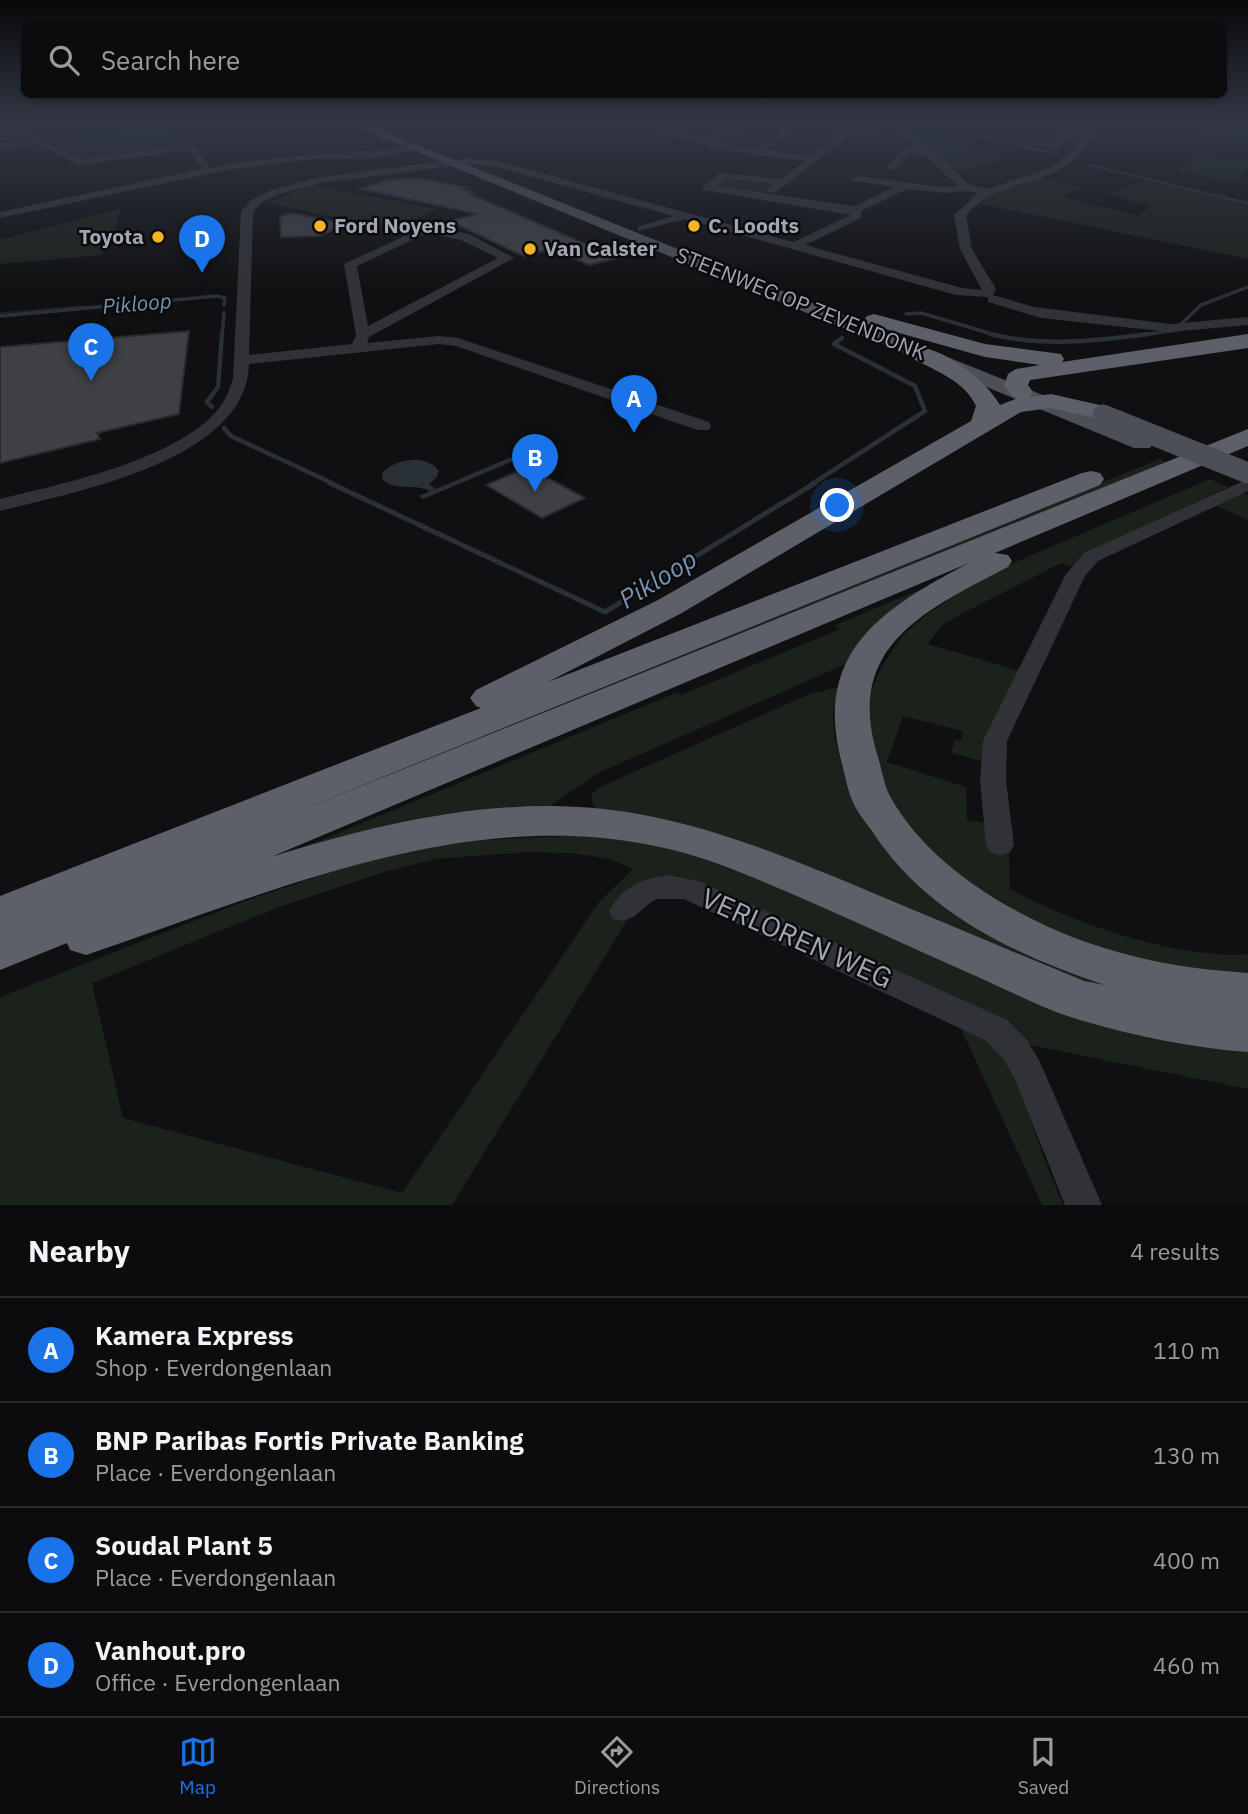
<!DOCTYPE html>
<meta charset="utf-8">
<style>
body{margin:0;font-family:"IBM Plex Sans",sans-serif;background:#1a1a1c;color:#f1f3f6}
.you{position:absolute;left:838px;top:506px;width:24px;height:24px;margin:-18px;border:5px solid #fff;border-radius:50%;background:#1a73e8;box-shadow:0 0 0 10px #1a73e833}
.badge{display:grid;place-items:center;width:46px;height:46px;border-radius:50%;background:#1a73e8;color:#fff;font-size:23px;font-weight:700}
.pin{position:absolute;translate:-50% -58px;filter:drop-shadow(0 2px 4px #0008)}
.pin::after{content:'';position:absolute;top:37px;width:24px;height:21px;background:inherit;clip-path:polygon(0 0,100% 0,50% 100%)}
.list{margin:0;padding:0;list-style:none}
h2{display:flex;justify-content:space-between;align-items:center;height:91px;margin:0;padding:0 28px;font-size:30px}
h2 small{font-size:23px;font-weight:400;color:#9a9b9e}
.list li{display:grid;grid-template-columns:46px 1fr auto;gap:21px;align-items:center;box-sizing:border-box;height:105px;padding:0 28px;border-top:2px solid #2c2c2e}
.list b{display:block;font-size:26px;white-space:nowrap}
.list p{margin:0;font-size:23px;white-space:nowrap;color:#9a9b9e}
.list em{font-size:23px;font-style:normal;color:#9a9b9e}
.icon{flex:none;width:38px;height:38px;fill:none;stroke:currentColor;stroke-width:2;stroke-linecap:round;stroke-linejoin:round}
.map{position:relative;flex:none;width:1248px;height:1205px;overflow:hidden}
.search{position:absolute;background:#0c0c0e;box-shadow:0 2px 5px #0004;left:21px;right:21px;top:21px;height:77px;display:flex;align-items:center;gap:18px;box-sizing:border-box;padding:0 24px;border-radius:10px;color:#9a9b9e;font-size:26px}
.sheet{height:511px;background:#0c0c0e}
nav{display:flex;justify-content:space-around;align-items:center;box-sizing:border-box;height:98px;border-top:2px solid #2c2c2e;background:#0c0c0e;font-size:19px;color:#9a9b9e}
nav a{display:grid;justify-items:center;gap:4px}
nav .on{color:#1a73e8}
.map>svg:first-child{display:block}
</style>
<div class="map">
<svg width="1248" height="1205" viewBox="0 0 1248 1205">
<rect width="100%" height="100%" fill="#101012"/>
<path fill="#1b221c" fill-rule="evenodd" d="M0,123h24l14,13 -38,3z
M1204,123h44v21l-44,-8 -8,-7z
M151,124l29,13 8,7 -110,16 -25,-14 21,-8z
M919,132l93,27 -56,12 -48,-38z
M1196,154l52,6v8l-11,15 -61,-13z
M725,178l48,5 -11,10 -50,-7z
M1041,178l40,10 -20,9 77,19 13,-10 -44,-12 40,-14 101,23v56l-267,-55 14,-10z
M312,185l125,24 -43,21 -127,-27z
M120,209l-5,23 -6,1 -7,22 -102,9v-24z
M87,305l-3,5 -84,8v-6z
M1160,459l6,3 -1166,474v-9z
M1210,479l18,8 -141,68 -15,11 -11,-3 -102,52 -18,11 -13,18 92,27 -36,91 -33,-9 4,-13 6,1 2,-10 -60,-15 -16,46 79,25 1,33 41,6 2,63c63,34 166,70 238,65v26l-176,-33 -117,-69 -54,-58 -31,-66 -1,-59 13,-29 21,-31 23,-20 41,-28 39,-21z
M1240,492l8,3v25l-34,-15z
M931,585l-76,75 -257,113 -49,34 -254,44 383,-159 3,3 159,-66 -5,-4z
M834,688l4,1 -5,21 1,25 9,35 6,18 38,60 249,141 -28,3 -511,-182 -6,-10 1,-6 10,-8 208,-92z
M593,835l70,11 57,17 528,188v38l-223,-45 -325,-162c-32,-10 -42,-11 -70,8l1,24 -179,291h-452v-208l245,-96 120,-41 70,-18zM526,852c36,1 75,0 107,17l-34,33 -197,291 -279,-75 -31,-135 187,-76 105,-35 51,-13z
M958,1022l35,18 20,27 32,94 18,44h-21z"/>
<path fill="#293137" d="M542,444l5,3 -124,52 -4,-3 11,-5c-16,-8 -32,1 -47,-11l-1,-7c13,-14 44,-20 57,-2l-3,7 -7,6 7,5z"/>
<g fill="none" stroke-linecap="round" stroke-linejoin="round">
<path stroke="#293137" stroke-width="2.5" d="M937,123l1,4 121,27
M1089,165l159,38"/>
<path stroke="#293137" stroke-width="3.5" d="M906,314l15,-1 78,23
M0,316l217,-20 8,2 -1,7
M1179,326l22,-21 47,-18
M222,336l2,-23
M1135,336l42,-6"/>
<path stroke="#293137" stroke-width="4.5" d="M990,334c52,13 106,7 158,0
M212,407l-5,-5 11,-15 4,-53
M224,428l7,8 103,48
M812,484l113,-73 -10,-25 -81,-42 8,-6"/>
<path stroke="#293137" stroke-width="5" d="M330,483l275,129 210,-129"/>
</g>
<path fill="#3f4045" stroke="#2a2a2e" stroke-width="2" d="M416,178l51,9 -5,2 13,3 -5,2 148,64 -29,7 -36,-16 -30,7 -73,-35 28,-7 -117,-25 23,-8z
M287,214h10l49,10 -27,12 -38,1 -1,-20z
M189,331l-10,83 -82,19 3,6 -100,24v-116z
M528,467l57,31 -43,20 -56,-33z"/>
<g fill="none" stroke-linecap="round" stroke-linejoin="round">
<path fill="#313237" fill-rule="evenodd" d="M644,123h9l-1,3 51,12 41,-15h8l-1,5 -37,13 42,8 40,-26 54,5 46,-5 49,38 23,23 19,5 63,-21 17,-12 16,-19 -10,-3 -17,16 -37,-9 2,-2 33,5 10,-11 -38,-10h17l44,9 6,-9h8c-9,15 -19,32 -34,42 -32,22 -74,19 -101,50l6,34 24,40 -3,6 41,12 136,17 78,-7v8l-78,7 -129,-14 -53,-16v-5l-32,-2 -271,-76 -47,12v-4l35,-11 -180,-50 -25,-2 -147,19 -42,11 -18,9 -8,9 -4,143 103,-11 4,-9 -12,-71 82,-38 43,8 45,24 -145,79 -2,6 72,-7 19,2 251,84 2,4 -2,4h-12l-241,-84 -17,-2 -190,20c-2,97 -175,128 -249,147v-12c62,-15 185,-41 222,-95 5,-7 8,-17 11,-25l8,-168 12,-12 18,-9 49,-13 148,-19 30,3 295,81 58,-27 -148,-25v-4l17,-13 61,6 24,-18 -69,-9 -90,-22zM802,127l40,6 -31,23 -44,-6zM895,131l21,17h-11l-18,17v4h8l15,-16 14,2 34,31 -14,1 -87,-11 -5,3 1,2 41,6 -40,19 -138,-20 10,-8 47,6 -7,7 9,2 77,-59zM907,189l37,4 25,-2 9,2 -24,22 6,34 22,41 -20,-2 -157,-43 56,-27v-7zM427,233l34,7 37,18 -130,68 -11,-60z
M39,138l41,21 109,-15 7,2 14,22c69,-15 139,-13 208,-22l5,3 -58,10h-53l-85,11 -227,48v-6l201,-43 -12,-19 -111,15 -40,-21 -38,5v-6z
M1248,479v12l-150,70 -13,15 -78,165 -1,39 8,65 -4,7 -10,3 -10,-3 -4,-7 -6,-65 3,-39 83,-167 18,-21z
M669,875l30,6 308,139 20,20 13,22 62,143h-37l-50,-126 -11,-19 -19,-20 -301,-141h-27c-17,8 -23,27 -44,20l-4,-8c12,-23 35,-34 60,-36z"/>
<path fill="#4d4f56" fill-rule="evenodd" d="M347,123h16l787,315 3,5 -3,5h-16z"/>
<path fill="#5d6068" fill-rule="evenodd" d="M874,314l111,30 76,10 3,5 -2,3 186,-28v14l-218,32 -2,5 5,7 -3,5 21,-3 53,12 3,5 -3,5 -9,2 -44,-10 -30,4 -341,202 -132,68 534,-209 9,-2 9,2 4,6 -4,6 -818,333 966,-389v17l-253,107 13,2 4,6 -4,6c-83,43 -165,80 -130,190 4,13 6,29 13,41 45,80 154,137 242,158 38,10 76,14 115,17v79c-56,-4 -114,-16 -168,-32 -35,-10 -68,-28 -102,-43 -82,-36 -163,-75 -246,-108 -219,-87 -439,16 -646,86l-16,-5 -3,-7 -67,27v-74l481,-188 -5,-2 -6,-8 6,-8 182,-90 313,-179 5,-15c-12,-26 -41,-35 -64,-48l-3,-5 3,-5c26,-6 76,34 88,57l18,-7 -5,-1 -9,-11 4,-12 8,-5 24,-4 -55,-8 -118,-33 -3,-4 3,-4zM969,563c-88,46 -157,90 -127,201 3,11 5,24 10,36 4,11 13,21 20,31 53,82 143,124 233,154l-21,-4c-71,-29 -141,-59 -211,-88 -96,-40 -190,-80 -294,-86 -105,-6 -209,19 -308,50z"/>
<path stroke="#4d4f56" stroke-width="21" d="M1103,415l145,58"/>
</g>
<linearGradient id="sky" x2="0" y2="1"><stop stop-color="#09090a"/><stop offset="0.42" stop-color="#313744"/><stop offset="1" stop-color="#313744" stop-opacity="0"/></linearGradient>
<rect width="1248" height="292" fill="url(#sky)"/>
<g fill="#f6b324" stroke="#0b0b0d" stroke-width="2.5">
<circle cx="320" cy="226" r="7"/>
<circle cx="694" cy="226" r="7"/>
<circle cx="158" cy="237" r="7"/>
<circle cx="530" cy="249" r="7"/>
</g>
<g text-anchor="middle" stroke-width="5" stroke-linejoin="round" paint-order="stroke">
<g font-size="21" font-weight="bold" fill="#a1a6b3" stroke="#0b0b0d" text-anchor="start">
<text x="334" y="233">Ford Noyens</text>
<text x="708" y="233">C. Loodts</text>
<text x="144" y="244" text-anchor="end">Toyota</text>
<text x="544" y="256">Van Calster</text>
</g>
<g font-size="21" font-style="italic" fill="#7694b0" stroke="#0b0b0d">
<text transform="translate(137 304) rotate(-5)" y="7">Pikloop</text>
</g>
<g font-size="21" fill="#a1a6b3" stroke="#0b0b0d">
<text transform="translate(801 304) rotate(22)" y="7">STEENWEG OP ZEVENDONK</text>
</g>
<g font-size="26" font-style="italic" fill="#7694b0" stroke="#0b0b0d">
<text transform="translate(658 579) rotate(-32)" y="9">Pikloop</text>
</g>
<g font-size="28" fill="#a1a6b3" stroke="#0b0b0d">
<text transform="translate(797 938) rotate(24)" y="10">VERLOREN WEG</text>
</g>
</g>
</svg>
<div class="you"></div>
<div class="pin badge" style="left:634px;top:433px">A</div>
<div class="pin badge" style="left:535px;top:492px">B</div>
<div class="pin badge" style="left:91px;top:381px">C</div>
<div class="pin badge" style="left:202px;top:273px">D</div>
<div class="search"><svg class="icon" aria-label="search" viewBox="0 0 24 24"><circle cx="10" cy="10" r="6"/><path d="M15 15l6 6"/></svg>Search here</div>
</div>
<section class="sheet">
<h2>Nearby<small>4 results</small></h2>
<ul class="list">
<li><span class="badge">A</span><div><b>Kamera Express</b><p>Shop · Everdongenlaan</p></div><em>110 m</em></li>
<li><span class="badge">B</span><div><b>BNP Paribas Fortis Private Banking</b><p>Place · Everdongenlaan</p></div><em>130 m</em></li>
<li><span class="badge">C</span><div><b>Soudal Plant 5</b><p>Place · Everdongenlaan</p></div><em>400 m</em></li>
<li><span class="badge">D</span><div><b>Vanhout.pro</b><p>Office · Everdongenlaan</p></div><em>460 m</em></li>
</ul>
</section>
<nav>
<a class="on"><svg class="icon" aria-label="map" viewBox="0 0 24 24"><path d="M3 6l6-2 6 2 6-2v14l-6 2-6-2-6 2zM9 4v14M15 6v14"/></svg>Map</a>
<a><svg class="icon" aria-label="directions" viewBox="0 0 24 24"><path d="M12 3l9 9-9 9-9-9zM9 14v-3h6M13 9l2 2-2 2"/></svg>Directions</a>
<a><svg class="icon" aria-label="saved" viewBox="0 0 24 24"><path d="M7 4h10v16l-5-4-5 4z"/></svg>Saved</a>
</nav>
